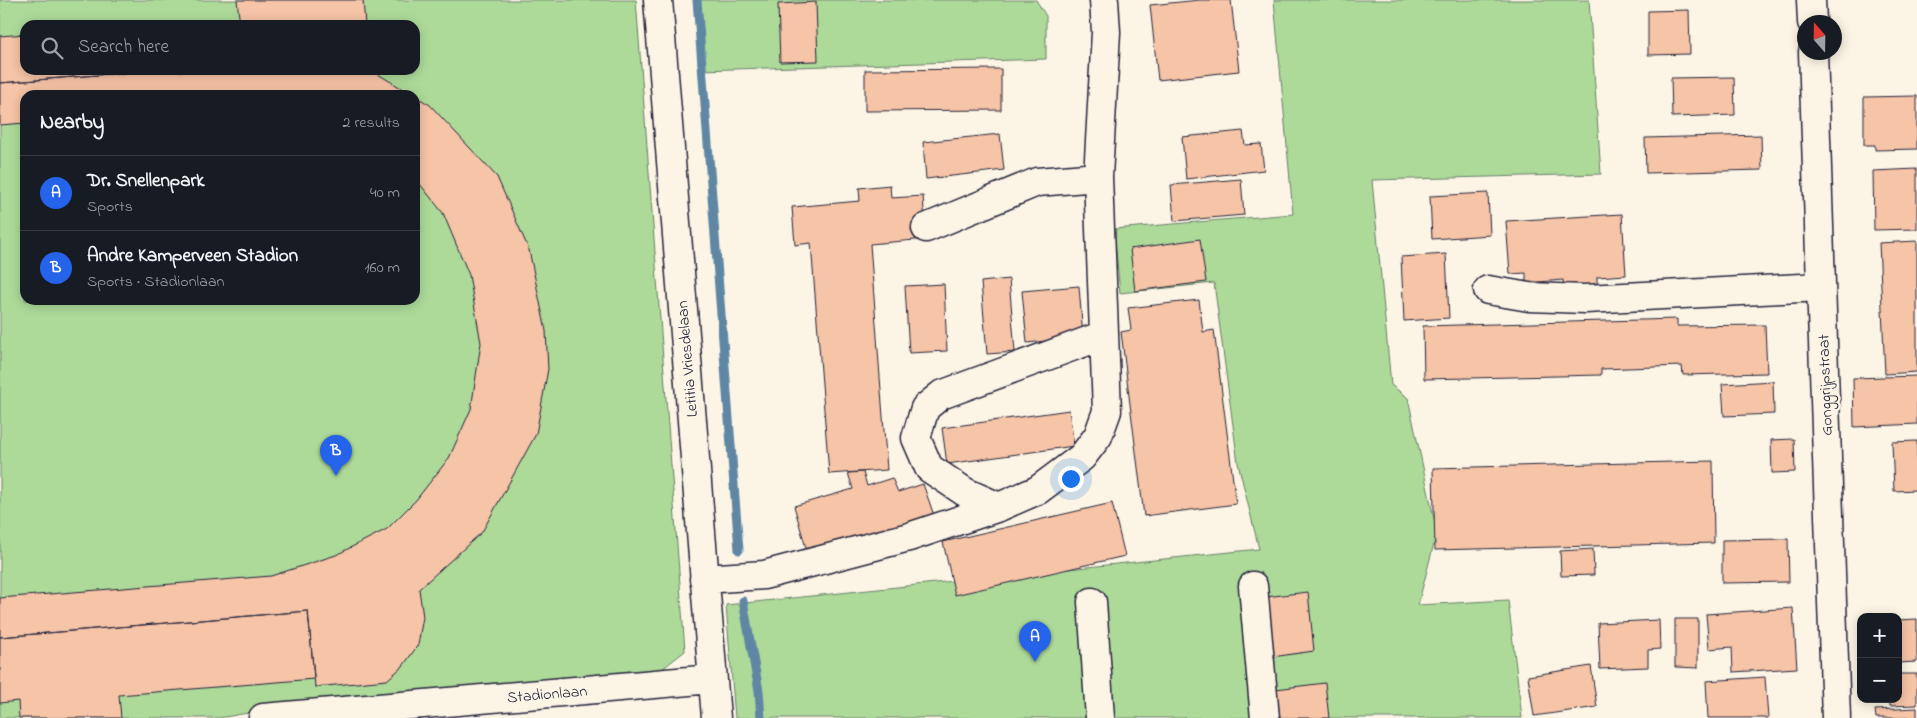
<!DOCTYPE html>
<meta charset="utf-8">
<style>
body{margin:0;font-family:"Indie Flower",sans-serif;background:#20242c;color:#f1f3f6}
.controls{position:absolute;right:15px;bottom:15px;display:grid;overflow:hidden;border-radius:10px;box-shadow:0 2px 12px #0003}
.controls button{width:45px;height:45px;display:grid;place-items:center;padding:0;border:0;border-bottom:1px solid #363941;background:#171b24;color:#f1f3f6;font:25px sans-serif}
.compass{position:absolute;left:1797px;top:15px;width:45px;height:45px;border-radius:50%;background:#171b24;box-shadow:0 2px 12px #0003;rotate:340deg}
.you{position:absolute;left:1070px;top:478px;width:18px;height:18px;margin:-12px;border:4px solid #fff;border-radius:50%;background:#1a73e8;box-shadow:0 0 0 8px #1a73e833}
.badge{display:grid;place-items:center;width:32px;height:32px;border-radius:50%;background:#2563eb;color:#fff;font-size:16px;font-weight:700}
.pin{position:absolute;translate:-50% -41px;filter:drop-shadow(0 1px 2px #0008)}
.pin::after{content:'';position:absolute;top:26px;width:18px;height:15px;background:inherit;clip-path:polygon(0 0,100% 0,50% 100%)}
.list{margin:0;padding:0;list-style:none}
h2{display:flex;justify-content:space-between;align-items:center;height:65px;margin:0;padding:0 20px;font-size:21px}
h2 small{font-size:16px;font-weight:400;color:#9ea1a6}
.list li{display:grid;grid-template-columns:32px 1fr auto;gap:15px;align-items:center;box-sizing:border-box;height:75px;padding:0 20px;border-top:1px solid #363941}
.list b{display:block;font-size:19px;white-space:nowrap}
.list p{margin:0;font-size:16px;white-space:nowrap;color:#9ea1a6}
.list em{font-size:16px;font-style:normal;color:#9ea1a6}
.icon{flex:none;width:28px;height:28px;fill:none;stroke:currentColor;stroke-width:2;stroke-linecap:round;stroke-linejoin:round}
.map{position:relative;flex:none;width:1917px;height:718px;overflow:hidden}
.search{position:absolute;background:#171b24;box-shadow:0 2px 12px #0003;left:20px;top:20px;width:400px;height:55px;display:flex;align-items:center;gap:12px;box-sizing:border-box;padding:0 18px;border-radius:15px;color:#9ea1a6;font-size:19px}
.panel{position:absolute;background:#171b24;box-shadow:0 2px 12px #0003;left:20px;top:90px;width:400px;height:215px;border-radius:15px}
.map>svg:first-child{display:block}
</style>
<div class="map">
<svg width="1917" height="718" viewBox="0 0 1917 718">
<rect width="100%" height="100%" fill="#fcf5e5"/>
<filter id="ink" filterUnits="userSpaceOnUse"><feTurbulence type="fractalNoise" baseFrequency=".02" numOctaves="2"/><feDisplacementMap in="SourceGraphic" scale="10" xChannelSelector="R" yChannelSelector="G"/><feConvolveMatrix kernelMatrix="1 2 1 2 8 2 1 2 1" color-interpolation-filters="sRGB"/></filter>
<g filter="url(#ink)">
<path fill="#adda99" stroke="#687e6a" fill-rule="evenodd" d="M0,0h636l49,651 -28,22 -95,9 -216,14 -127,22h-219zM25,25h390v45h-390zM25,95h390v205h-390z
M697,0h339l10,16v43l-343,11z
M1274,0h315l12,174 -229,6 19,205 17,13 29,134 -19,73 90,-5 14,118h-787l-9,-113 533,-56 -21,-86 -24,-180 -94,10 -6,-64 179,-15z"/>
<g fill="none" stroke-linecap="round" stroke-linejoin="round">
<path stroke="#5f87a4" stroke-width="9" d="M697,0l42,550
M743,601l16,90 2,27"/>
</g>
<path fill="#f6c4a6" stroke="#22223b" d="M237,0h126l2,25h-92v-3l-33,3z
M1200,0h31l8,71 -81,9 -8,-75z
M816,2l2,59 -38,1 -2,-58z
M1689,10l1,44 -42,1v-44z
M273,22v3h-30z
M25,34v36h253l-132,1 -146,12v-47z
M1001,69v41l-136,1v-41z
M371,70l42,25h-388v28l-25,2v-42l146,-12z
M1734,77l1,38 -63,2 -1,-39z
M415,96l15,9 67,72 32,73 17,81 2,38 -12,65 -54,98 -63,57 4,28 -5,28 -15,21 -16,14 -72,7 -7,-76 -308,26v-39l271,-22 65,-21 51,-26 29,-29 33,-42 22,-49 10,-66 -12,-68 -26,-62 -28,-35z
M1917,96v53l-42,1v-5h-11v-48z
M1243,131l2,14 16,-1 3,26 -78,9 -4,-42z
M1000,134l4,36 -78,9 -3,-37z
M1761,135l1,35 -116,3 -1,-35z
M1917,169v60l-43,1 -1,-59z
M1241,179l3,36 -70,6 -3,-36z
M890,185l1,13 32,-2 3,43 -56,5 17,226 -58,4 -18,-231 -16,2 -3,-38 68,-6 -1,-13z
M1488,193l2,42 -58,4 -2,-43z
M1622,214l4,61 -29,2v10l-33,2 -1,-9 -37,3v-10l-16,1 -4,-53z
M1200,239l6,43 -71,9 -5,-42z
M1917,241v131l-32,2 -6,-131z
M1446,254l3,64 -45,3 -3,-64z
M1009,279l6,73 -28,2 -6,-72z
M944,284l3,67 -38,2 -4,-67z
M1079,286l4,51 -56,6 -5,-52z
M1199,300l4,32 11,-2 22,174 -92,12 -23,-184 10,-2 -3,-22z
M1677,319v7l88,-1 2,48 -84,2 -1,-9 -81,3v6l-177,4 -1,-53z
M1917,376v48l-63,3 -1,-49z
M1773,381l1,33 -50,2 -2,-32z
M1069,410l5,36 -127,18 -5,-36z
M1794,439l1,33 -23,1 -1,-33z
M1917,441v49l-23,1 -2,-49z
M1713,461l1,82 -279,7 -2,-82z
M863,472l4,14 25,-8 6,14 25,-8 14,40 -127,38 -16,-56 59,-17 -5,-16z
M1112,503l13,53 -170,39 -12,-53z
M1788,539l1,43 -67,1v-43z
M1593,549l1,26 -33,1 -1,-25z
M1308,592l6,59 -42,6 -7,-60z
M1793,608l4,60 -64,4 -1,-25 -23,2 -3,-35z
M308,611l6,68 -195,16 2,23h-102l-1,-17 -18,2v-66z
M1675,619h23v49l-23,-1z
M1917,619v43l-19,1v-43z
M1659,620l1,29 -12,1v17l-48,2 -2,-46z
M1591,666l6,41 -63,9 -6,-40z
M1898,674h19v31l-27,1 -1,-7h9z
M1765,677l3,41h-60l-2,-37z
M1325,683l4,35h-49l-4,-29z
M1917,708v10h-41l-1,-8z"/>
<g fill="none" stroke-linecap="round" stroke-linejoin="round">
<g stroke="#22223b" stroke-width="31">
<path id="minor" d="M658,0l58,718
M1811,0l1,22
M1813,52l23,666
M926,228l111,-46 61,-5
M1488,290l41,7 56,2 236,-12
M999,507l-34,-15 -36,-24 -13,-30 9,-30 16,-13 163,-60
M704,579l60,-4 145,-38 90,-30 39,-17 44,-33 16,-21 9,-25 -9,-234 8,-145 -2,-32
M1253,586l12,132
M1092,602l8,116
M263,718l449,-39"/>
</g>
<use href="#minor" stroke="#fcf5e5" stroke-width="28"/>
</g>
</g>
<g text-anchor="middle" stroke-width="5" stroke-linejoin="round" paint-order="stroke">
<g font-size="16" fill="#22223b" stroke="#fcf5e5">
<text transform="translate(686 359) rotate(-95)" y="6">Letitia Vriesdelaan</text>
<text transform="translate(1824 385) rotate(-92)" y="6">Gonggrijpstraat</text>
<text transform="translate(547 693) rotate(-5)" y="6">Stadionlaan</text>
</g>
</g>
</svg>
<div class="controls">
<button>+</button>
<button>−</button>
</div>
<svg class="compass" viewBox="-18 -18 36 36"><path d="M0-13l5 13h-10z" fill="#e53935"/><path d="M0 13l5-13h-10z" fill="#9ea1a6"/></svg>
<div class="you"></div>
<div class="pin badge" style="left:1035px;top:662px">A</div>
<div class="pin badge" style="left:336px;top:476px">B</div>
<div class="search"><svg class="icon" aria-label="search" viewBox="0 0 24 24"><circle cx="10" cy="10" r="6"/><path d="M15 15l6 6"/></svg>Search here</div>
<section class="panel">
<h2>Nearby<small>2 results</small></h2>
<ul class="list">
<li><span class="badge">A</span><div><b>Dr. Snellenpark</b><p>Sports</p></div><em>40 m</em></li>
<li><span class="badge">B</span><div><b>Andre Kamperveen Stadion</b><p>Sports · Stadionlaan</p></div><em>160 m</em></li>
</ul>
</section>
</div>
